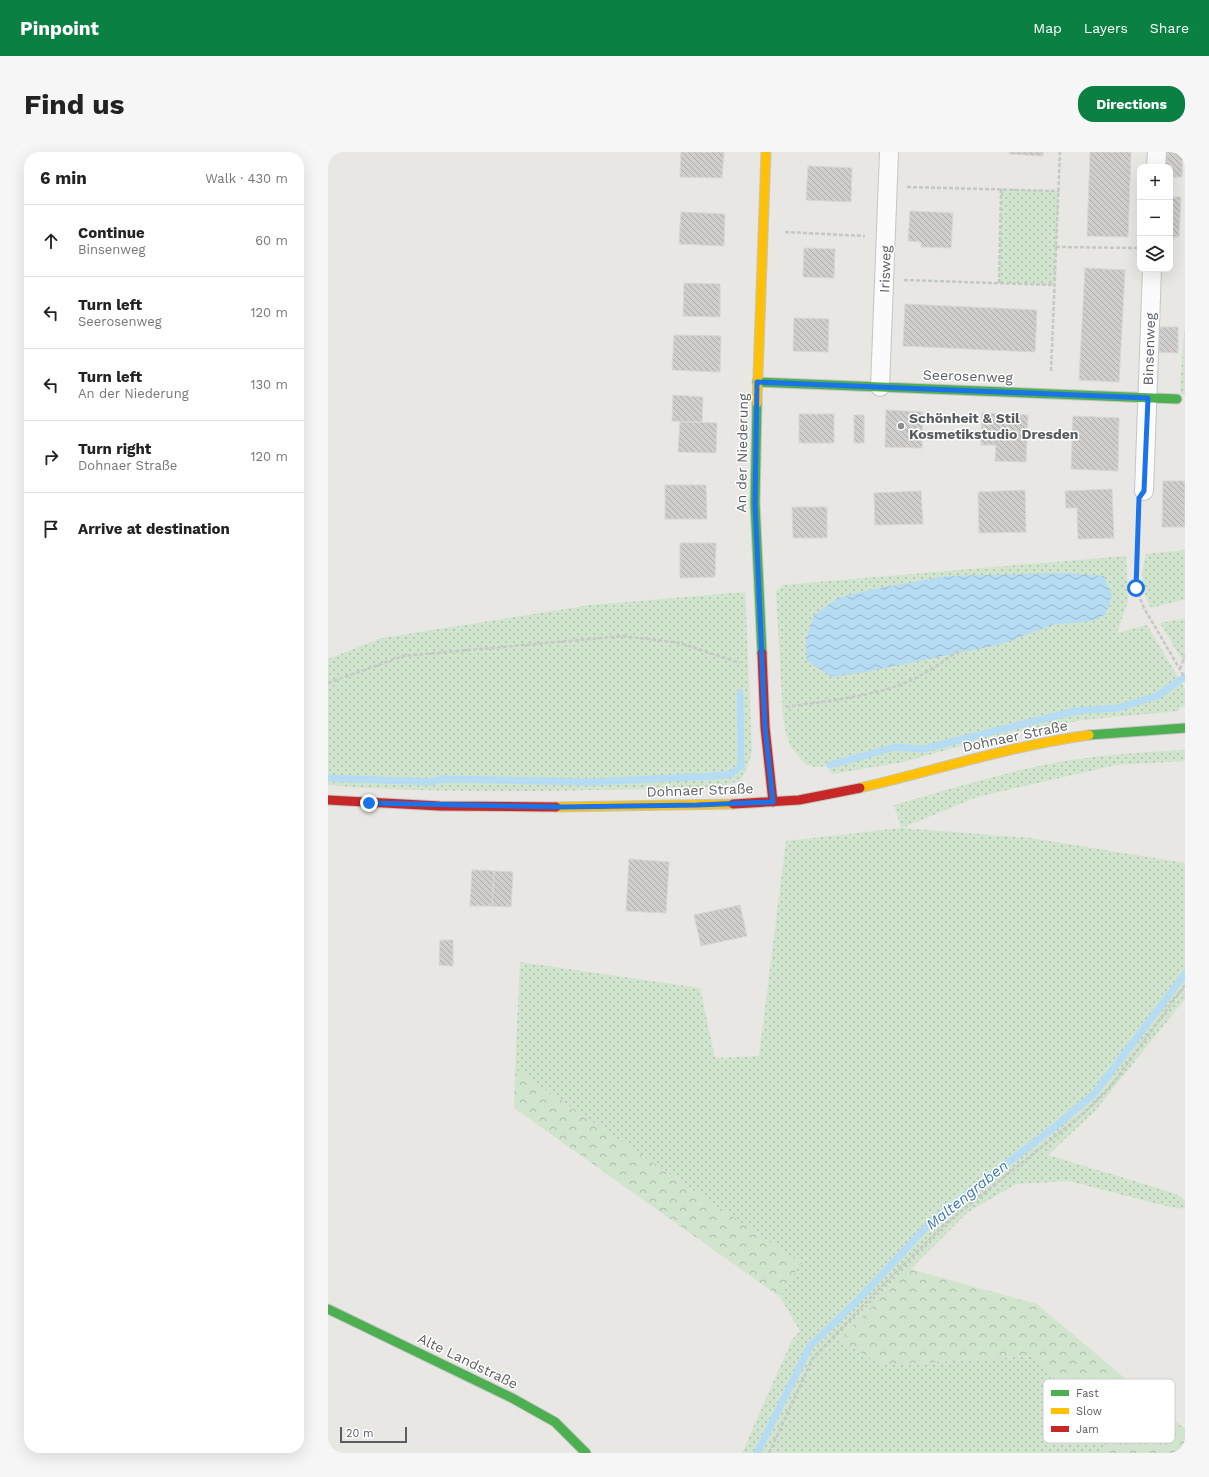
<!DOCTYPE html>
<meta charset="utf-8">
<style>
body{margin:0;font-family:"Work Sans",sans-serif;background:#f6f6f6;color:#222}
.controls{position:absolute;right:12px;top:12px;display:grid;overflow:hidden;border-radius:8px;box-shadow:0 4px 16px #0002}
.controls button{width:36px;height:36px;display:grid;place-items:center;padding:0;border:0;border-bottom:1px solid #e0e0e0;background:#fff;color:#222;font:20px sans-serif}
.scale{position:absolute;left:12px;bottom:10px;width:67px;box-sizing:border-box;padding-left:4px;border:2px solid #595d60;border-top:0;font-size:11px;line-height:14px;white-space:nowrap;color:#595d60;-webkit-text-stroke:3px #fff;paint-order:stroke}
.stop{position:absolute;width:12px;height:12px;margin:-9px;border:3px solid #1a73e8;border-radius:50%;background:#fff}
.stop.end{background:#1a73e8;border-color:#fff;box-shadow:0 1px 4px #0008}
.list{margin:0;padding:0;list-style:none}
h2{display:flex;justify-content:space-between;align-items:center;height:52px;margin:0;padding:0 16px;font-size:17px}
h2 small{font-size:13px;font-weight:400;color:#767676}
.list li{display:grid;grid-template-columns:26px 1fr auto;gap:12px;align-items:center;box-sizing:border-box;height:72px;padding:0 16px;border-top:1px solid #e0e0e0}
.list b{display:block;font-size:15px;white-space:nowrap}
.list p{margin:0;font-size:13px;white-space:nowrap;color:#767676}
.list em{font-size:13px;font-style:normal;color:#767676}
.icon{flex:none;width:22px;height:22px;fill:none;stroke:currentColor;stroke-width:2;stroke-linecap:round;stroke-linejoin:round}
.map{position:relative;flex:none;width:857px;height:1301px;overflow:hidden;border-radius:16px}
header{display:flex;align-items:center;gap:24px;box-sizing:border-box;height:56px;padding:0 20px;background:#0b8043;color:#fff}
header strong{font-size:19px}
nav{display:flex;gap:22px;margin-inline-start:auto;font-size:14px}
.intro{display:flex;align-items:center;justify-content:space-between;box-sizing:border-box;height:96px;padding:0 24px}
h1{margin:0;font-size:28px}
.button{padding:10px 18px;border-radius:16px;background:#0b8043;color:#fff;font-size:14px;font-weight:700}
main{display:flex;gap:24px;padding:0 24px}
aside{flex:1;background:#fff;border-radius:16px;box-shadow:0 4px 16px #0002}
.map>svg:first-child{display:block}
</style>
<header>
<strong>Pinpoint</strong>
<nav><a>Map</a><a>Layers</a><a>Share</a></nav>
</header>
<div class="intro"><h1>Find us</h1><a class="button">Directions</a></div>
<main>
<aside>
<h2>6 min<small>Walk · 430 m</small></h2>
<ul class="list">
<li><svg class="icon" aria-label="ahead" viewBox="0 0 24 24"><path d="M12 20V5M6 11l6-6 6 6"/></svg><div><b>Continue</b><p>Binsenweg</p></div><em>60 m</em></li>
<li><svg class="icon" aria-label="left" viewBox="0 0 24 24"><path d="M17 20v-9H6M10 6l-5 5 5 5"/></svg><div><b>Turn left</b><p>Seerosenweg</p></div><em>120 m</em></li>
<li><svg class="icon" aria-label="left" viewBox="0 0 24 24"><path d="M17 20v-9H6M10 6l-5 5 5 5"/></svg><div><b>Turn left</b><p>An der Niederung</p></div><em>130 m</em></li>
<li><svg class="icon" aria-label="right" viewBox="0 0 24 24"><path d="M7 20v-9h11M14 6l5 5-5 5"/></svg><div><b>Turn right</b><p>Dohnaer Straße</p></div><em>120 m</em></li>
<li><svg class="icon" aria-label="arrive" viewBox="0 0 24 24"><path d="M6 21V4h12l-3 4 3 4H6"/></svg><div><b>Arrive at destination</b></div></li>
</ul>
</aside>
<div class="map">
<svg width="857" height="1301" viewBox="0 0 857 1301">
<defs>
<pattern id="green-dots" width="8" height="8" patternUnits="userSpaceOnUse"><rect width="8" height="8" fill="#d1e4ce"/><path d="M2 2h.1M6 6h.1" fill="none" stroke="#adbcab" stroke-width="1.8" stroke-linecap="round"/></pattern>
<pattern id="forest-crowns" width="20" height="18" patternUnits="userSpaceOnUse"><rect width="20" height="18" fill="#d1e4ce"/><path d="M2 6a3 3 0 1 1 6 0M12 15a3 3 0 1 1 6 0" fill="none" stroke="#adbcab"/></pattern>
<pattern id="water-waves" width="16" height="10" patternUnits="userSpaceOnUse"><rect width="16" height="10" fill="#b6dcf4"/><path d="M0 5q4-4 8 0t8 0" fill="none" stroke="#97b6c9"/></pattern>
<pattern id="building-back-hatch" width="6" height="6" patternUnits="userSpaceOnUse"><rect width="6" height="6" fill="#cfcecc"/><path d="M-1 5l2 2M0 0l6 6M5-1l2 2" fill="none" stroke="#abaaa9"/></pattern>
</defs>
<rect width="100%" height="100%" fill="#e8e7e3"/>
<path fill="url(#green-dots)" d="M673,37l58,2 -5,94 -55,-2z
M856,178h1v65l-5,-1z
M857,398v49l-34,9c-10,-20 -11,-32 -5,-54z
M798,404l2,45 -11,32 30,-8 38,64v17l-6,2v3l-87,8 -46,7 -56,12 -87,24 -71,12 -4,-8 -13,1 -10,-3 -14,-17 -5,-13 -3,-17 -7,-126 6,-6z
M417,440l7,160 -5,16 -7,13 -22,6c-62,2 -125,3 -187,4 -68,0 -136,0 -203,-6v-126l54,-21 208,-33z
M857,466v47l-25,-42z
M857,598v11l-69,4 -139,32 -75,31 129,10 154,25v136l-90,112 -47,44 129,39 8,7v8l-15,-2 -101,-26 -53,3 -48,28 -129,128 44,25 150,-9 72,85 -3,12h-360l50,-113 8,-9 -20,-34 20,-34 -285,-194 5,-107 180,26 15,70 44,-2 27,-215 115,-13 -7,-23c53,-15 106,-32 160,-42 42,-8 88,-11 131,-13z"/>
<path fill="url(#forest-crowns)" d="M187,917l286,194 -21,34 -266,-189z
M582,1117l127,35 148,125v24h-83l2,-12 -71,-85 -150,9 -44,-25z"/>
<path fill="url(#water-waves)" d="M738,421l38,3 8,19 -6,20 -15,6 -39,4 -50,19 -137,28 -33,5 -25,-16 -1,-21 8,-25 24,-17 31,-8 79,-14z"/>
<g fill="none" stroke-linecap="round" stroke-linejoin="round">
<path stroke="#b6dcf4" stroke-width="7" d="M502,613l65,-18 28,2 152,-38 43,-3 39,-12 28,-19
M0,626l103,4 11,-3 149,3 123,-6 17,-2 10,-8 -1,-73
M429,1301l53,-107 48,-46 76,-81 123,-94 37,-31 91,-120"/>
</g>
<path fill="url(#building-back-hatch)" stroke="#d8d6d2" d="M353,0h43l-2,26 -42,-1z
M681,0h34v4l-34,-2z
M762,0h41l-3,85 -41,-1z
M839,0h16l-1,25h-12v-10h-4z
M480,14l44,2 -1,34 -45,-2z
M842,45h11l-2,40h-9z
M582,59l43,2 -2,35 -30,-1v-5l-13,-1z
M353,60l44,2 -1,32 -45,-2z
M476,96l31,1 -1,29 -31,-1z
M757,116l40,2 -6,112 -40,-2z
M356,131l36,1v33l-37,-1z
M577,152l132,6 -2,42 -132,-6z
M466,166l35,1 -1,33 -35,-1z
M831,175h19v26l-19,-1z
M346,183l47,1 -1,36 -48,-2z
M345,243l30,2 -1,25 -30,-1z
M558,258l37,2 -1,36 -37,-1z
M654,261l46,2 -2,47 -31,-1 1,-16h-15z
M471,262h35v29h-35z
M526,263h10v28h-10z
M745,264l46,2 -1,53 -47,-2z
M352,270l37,1 -1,30 -38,-1z
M835,329h22v46h-23z
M337,333h41l1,34h-42z
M784,337l2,49 -36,1 -1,-31h-11l-1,-17z
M697,338l1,42 -47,1 -1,-41z
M593,339l2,33 -48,1 -1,-32z
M464,355h35v31h-34z
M352,391h36l-1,34 -35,1z
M301,707l40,3 -3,51 -40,-2z
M144,718l22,1 -2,35h-22z
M166,719l19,1 -2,35 -19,-1z
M412,753l7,31 -46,10 -7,-31z
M112,788h13v26l-14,-1z"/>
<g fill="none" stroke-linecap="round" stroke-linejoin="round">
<g stroke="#c5c5c5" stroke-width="20">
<path id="street" d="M828,15l1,-15
M552,235l9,-235
M816,339l8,-222"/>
</g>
<g stroke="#c4c4c3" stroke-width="11">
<path id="fast" d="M429,230l420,17
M429,251l-2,100 7,150
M761,583l96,-7
M0,1157l184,89 43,24 31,31"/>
</g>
<g stroke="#c4c4c3" stroke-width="11">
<path id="slow" d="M429,251l9,-251
M532,636c76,-18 151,-42 229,-53
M228,655l177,-3"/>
</g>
<g stroke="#c4c4c3" stroke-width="11">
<path id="jam" d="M434,501l3,74 8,75
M0,648l112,6 116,1
M405,652l66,-4 61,-12"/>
</g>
<path stroke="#c4c9c5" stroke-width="2.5" stroke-dasharray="4 2" stroke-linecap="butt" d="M579,35l152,4
M457,80l80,4
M728,95l84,1
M576,128l150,5
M671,131l2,-94
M723,219l9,-219
M811,358l-3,78 8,20 41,70
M852,517l5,-14
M0,531l75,-27 220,-20 57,7 60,20
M458,555c38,-6 77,-9 113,-22 23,-8 44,-23 63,-37
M441,1301l44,-95 62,-65 69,-68 139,-111 25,-24 77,-105"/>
<use href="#street" stroke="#fcfbfb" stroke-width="18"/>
<use href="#fast" stroke="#4caf50" stroke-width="9"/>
<use href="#slow" stroke="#ffc107" stroke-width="9"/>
<use href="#jam" stroke="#c62828" stroke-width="9"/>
</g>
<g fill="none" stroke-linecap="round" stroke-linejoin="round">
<path stroke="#1a73e8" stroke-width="5" d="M41,651l193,4 135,-2 76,-3 -8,-75 -10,-224 2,-121 391,16 -4,93 -5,7 -3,90"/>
</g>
<circle fill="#8b8d8e" stroke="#fff" stroke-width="1.5" cx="573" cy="274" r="4"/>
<g text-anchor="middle" stroke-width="3" stroke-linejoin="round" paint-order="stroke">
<g font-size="14" fill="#595d60" stroke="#fff">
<text transform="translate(557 117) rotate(-88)" y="5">Irisweg</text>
<text transform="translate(821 197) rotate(-88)" y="5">Binsenweg</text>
<text transform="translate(640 224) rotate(2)" y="5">Seerosenweg</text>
<text transform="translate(414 301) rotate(-89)" y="5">An der Niederung</text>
<text transform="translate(687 584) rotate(-12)" y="5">Dohnaer Straße</text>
<text transform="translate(372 638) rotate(-2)" y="5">Dohnaer Straße</text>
<text transform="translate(140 1209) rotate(26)" y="5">Alte Landstraße</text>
</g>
<g font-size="14" font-weight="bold" fill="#595d60" stroke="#fff" text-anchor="start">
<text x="581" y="271">Schönheit &amp; Stil<tspan x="581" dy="16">Kosmetikstudio Dresden</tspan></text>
</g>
<g font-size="15" font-style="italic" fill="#4079ab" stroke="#fff">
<text transform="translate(639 1043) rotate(-39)" y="5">Maltengraben</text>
</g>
</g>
<rect x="715" y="1227" width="132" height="64" rx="6" fill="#fff" stroke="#cdcecf" stroke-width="1"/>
<rect x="723" y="1238" width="18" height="6" fill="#4caf50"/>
<rect x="723" y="1256" width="18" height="6" fill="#ffc107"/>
<rect x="723" y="1274" width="18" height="6" fill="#c62828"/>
<g font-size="11" fill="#595d60">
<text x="748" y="1245">Fast</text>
<text x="748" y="1263">Slow</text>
<text x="748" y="1281">Jam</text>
</g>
</svg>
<div class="controls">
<button>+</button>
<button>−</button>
<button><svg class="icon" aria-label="layers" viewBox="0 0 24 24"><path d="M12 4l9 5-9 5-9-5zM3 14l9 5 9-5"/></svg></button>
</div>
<div class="scale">20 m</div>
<div class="stop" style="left:808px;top:436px"></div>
<div class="stop end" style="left:41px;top:651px"></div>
</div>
</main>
